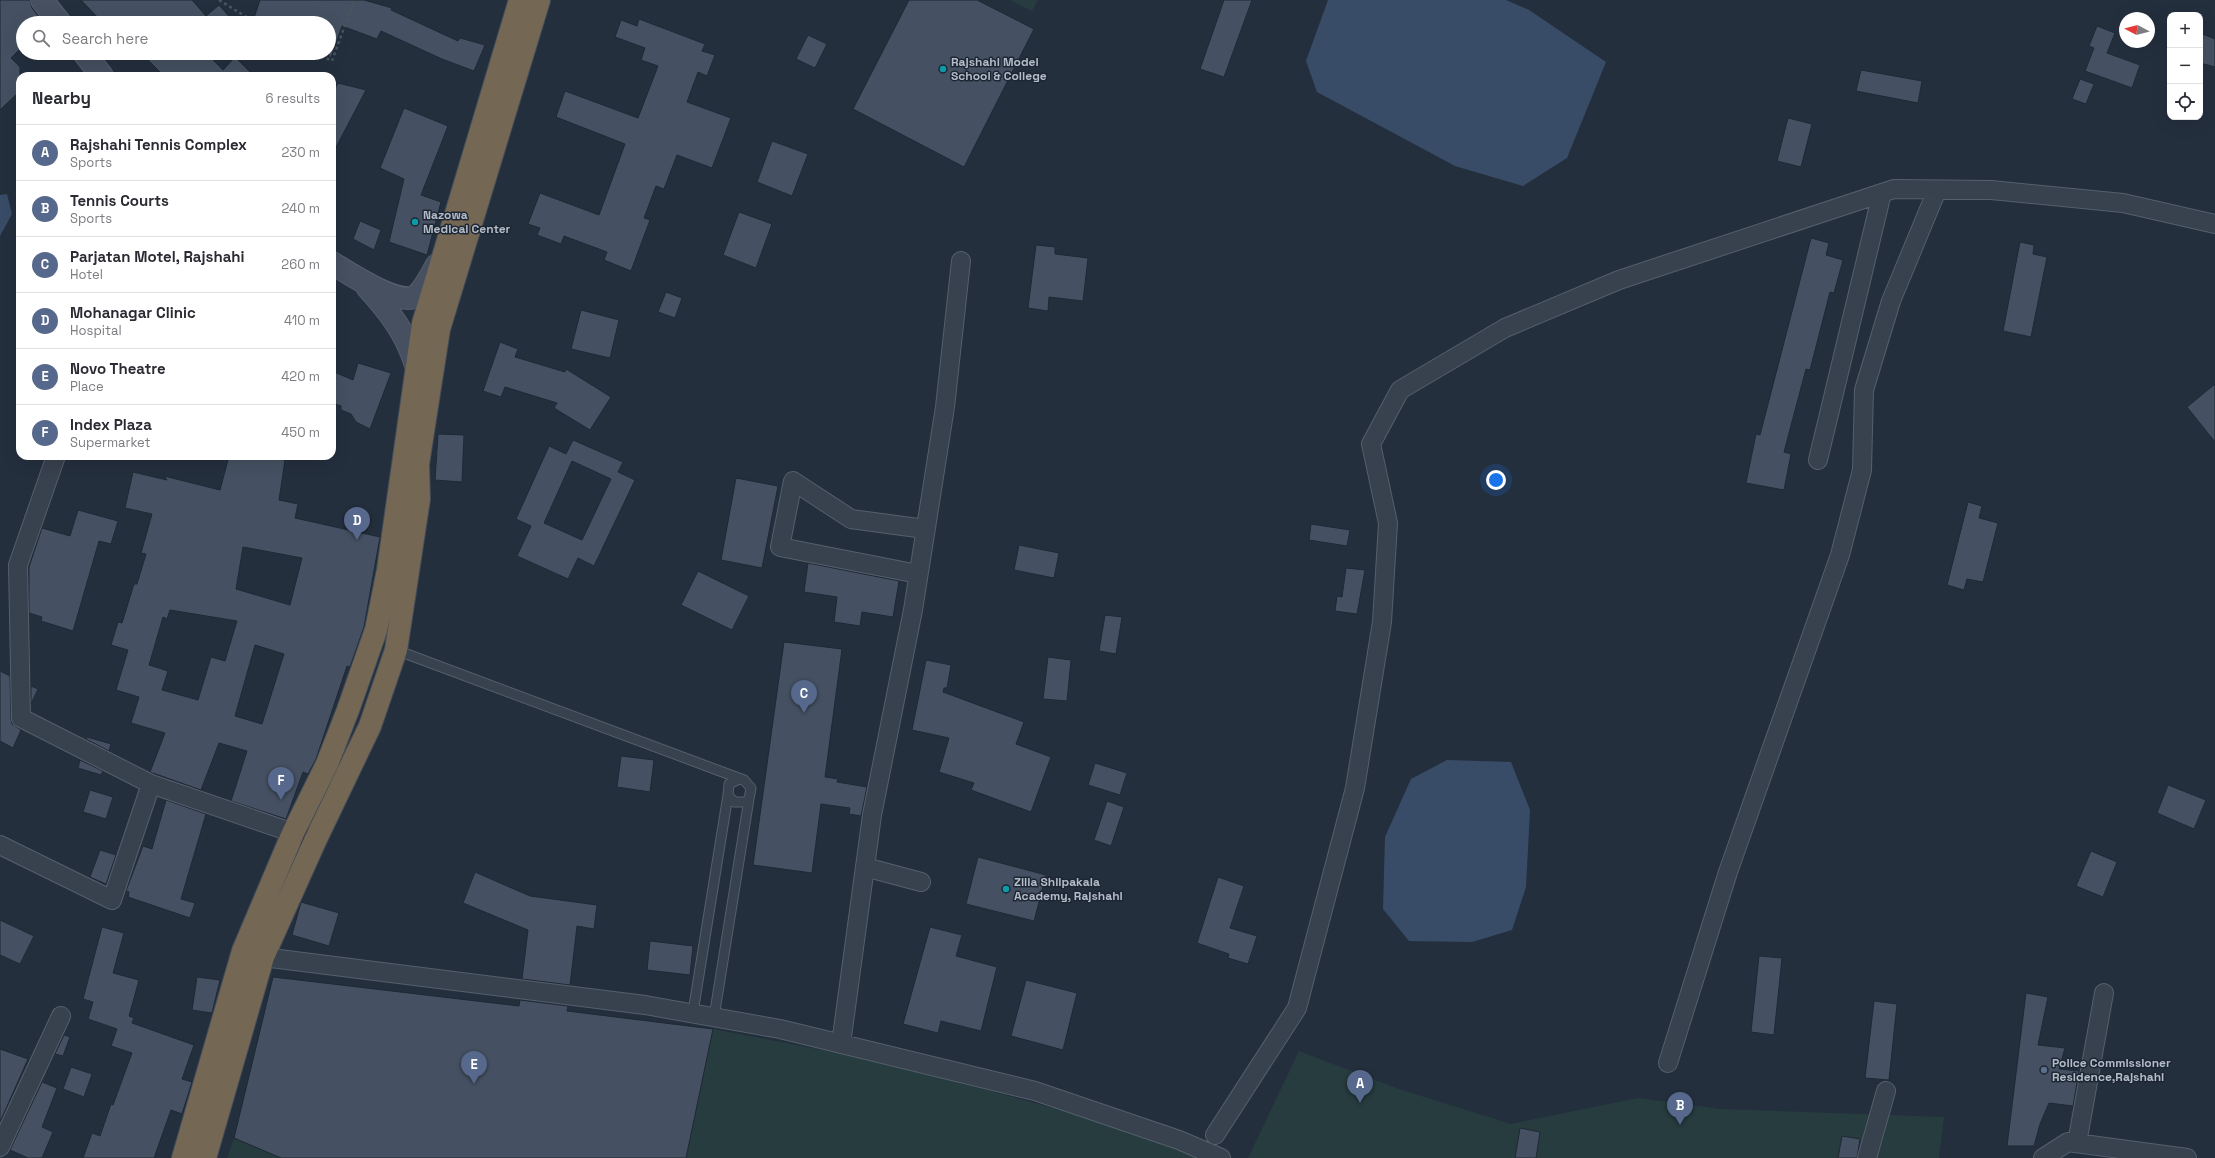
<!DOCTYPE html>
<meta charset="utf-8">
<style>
body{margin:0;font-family:"Space Grotesk",sans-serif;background:#f2f2f3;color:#2b2b33}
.controls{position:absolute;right:12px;top:12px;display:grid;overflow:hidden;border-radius:8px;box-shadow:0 4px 16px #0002}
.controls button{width:36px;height:36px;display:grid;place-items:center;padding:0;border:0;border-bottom:1px solid #e1e1e2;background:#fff;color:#2b2b33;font:20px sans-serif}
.compass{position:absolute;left:2119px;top:12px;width:36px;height:36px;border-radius:50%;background:#fff;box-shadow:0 4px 16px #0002;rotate:277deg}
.you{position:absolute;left:1496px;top:480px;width:14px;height:14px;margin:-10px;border:3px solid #fff;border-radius:50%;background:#1a73e8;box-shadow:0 0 0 6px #1a73e833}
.badge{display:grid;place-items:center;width:26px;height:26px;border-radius:50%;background:#56698c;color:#fff;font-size:13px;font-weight:700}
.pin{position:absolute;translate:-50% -33px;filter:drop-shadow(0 1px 2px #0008)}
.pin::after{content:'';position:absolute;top:21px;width:14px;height:12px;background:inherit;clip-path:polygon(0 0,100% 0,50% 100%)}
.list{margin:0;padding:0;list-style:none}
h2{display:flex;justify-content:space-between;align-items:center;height:52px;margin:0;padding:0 16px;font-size:17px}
h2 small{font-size:13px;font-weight:400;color:#7c7c81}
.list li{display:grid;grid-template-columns:26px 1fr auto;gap:12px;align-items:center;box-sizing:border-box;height:56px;padding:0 16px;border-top:1px solid #e1e1e2}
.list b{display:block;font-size:15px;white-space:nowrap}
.list p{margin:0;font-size:13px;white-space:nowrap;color:#7c7c81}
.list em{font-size:13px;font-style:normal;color:#7c7c81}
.icon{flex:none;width:22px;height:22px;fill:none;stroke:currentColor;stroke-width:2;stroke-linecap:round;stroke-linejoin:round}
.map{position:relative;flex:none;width:2215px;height:1158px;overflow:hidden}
.search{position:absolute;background:#fff;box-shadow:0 4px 16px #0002;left:16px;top:16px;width:320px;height:44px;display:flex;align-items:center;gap:10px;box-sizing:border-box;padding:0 14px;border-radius:22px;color:#7c7c81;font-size:15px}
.panel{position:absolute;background:#fff;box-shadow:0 4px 16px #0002;left:16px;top:72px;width:320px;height:388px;border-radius:12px}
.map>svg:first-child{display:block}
</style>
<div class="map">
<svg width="2215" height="1158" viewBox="0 0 2215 1158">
<rect width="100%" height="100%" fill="#242f3e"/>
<path fill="#263c3f" d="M1010,0h28l-6,11z
M713,1029l167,32 235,64 93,33h-522z
M1299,1051l97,37 115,36 127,-26 83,11 223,8 -5,41h-691z
M234,1138l47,20h-54z"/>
<path fill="#394c67" d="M1328,0h178l23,10 77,52 -39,96 -44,28 -68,-20 -138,-74 -11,-31z
M7,194l5,20 -12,22v-41z
M1447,760l64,2 19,48 -4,77 -14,43 -40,12 -63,-1 -26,-32 2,-72 26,-58z"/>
<path fill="#455162" stroke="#1f2835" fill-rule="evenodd" d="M0,0h30l2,8 12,15h-21v23l-12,12 9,9v24l-20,19z
M81,0h111l14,16 13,-11 16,18h-132z
M260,0h104l28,8 -1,2 67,31 2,-3 25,7 -11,26 -32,-12 -61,-28 -4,8 -35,-13 -11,32 -2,-1v-34h-66l-9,-5z
M909,0h68l57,29 -70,138 -111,-58z
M1224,0h28l-28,77 -24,-8z
M639,19l66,25 -3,7 13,4 -8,21 -9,-4 -11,30 44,16 -19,50 -35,-13 -13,34 -8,-3 -12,32 6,2 -19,51 -27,-11 3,-8 -43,-16 -3,8 -24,-9 3,-7 -12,-4 12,-31 59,22 26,-71 -69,-27 9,-26 73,27 20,-52 -17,-6 4,-12 -30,-11 6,-17 16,6z
M2097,26l18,7 -8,20 33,12 -8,23 -47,-17 9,-23 -5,-2z
M2200,33l15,6v28l-15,-4z
M808,35l19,9 -12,24 -19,-9z
M141,53h65l17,17 12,-13 19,19h-90z
M1861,70l61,11 -4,22 -62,-12z
M2080,79l14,5 -8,20 -14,-5z
M338,83l28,7 -34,65v-61z
M404,108l44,18 -27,69 20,7 -14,53 -38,-13 15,-63 -24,-11z
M1788,118l24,6 -11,43 -24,-6z
M772,141l36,13 -16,42 -35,-14z
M739,212l33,12 -16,44 -33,-13z
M360,221l21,9 -7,20 -21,-11z
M1811,238l18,5 -3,12 17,5 -9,33 -4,-1 -20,78 -4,-1 -22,83 7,2 -7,36 -38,-7 10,-49 4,1z
M2020,242l14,3 -1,9 14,3 -16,80 -28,-6z
M1036,245l19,2v7l33,4 -5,43 -34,-4 -1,14 -20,-3z
M666,292l16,6 -7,20 -17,-6z
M581,310l38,10 -9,38 -39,-9z
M500,342l18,7 -3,8 50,15 1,-3 45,28 -21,33 -36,-22 3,-5 -52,-16 -4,10 -18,-6z
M358,363l33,10 -21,56 -14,-7 -5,-8 -10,-4v-4l-9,-3v-32l21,9z
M2215,384v58l-28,-35z
M438,434l26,1 -2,47 -27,-2z
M573,440l50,22 -5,10 17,8 -41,86 -16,-8 -10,21 -51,-23 14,-30 -15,-7 33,-73 17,8zM572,461l39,18 -29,61 -38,-17z
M229,456h32l24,4 -6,40 19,4 -3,14 85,19 -16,90 -14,40 -3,-1 -31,93 -8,15 -5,-2 -17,47 -55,-18 16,-50 -28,-8 -18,47 -51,-18 15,-39 -34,-10 8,-26 -23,-7 12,-40 -17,-5 7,-23 4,1 12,-39h3l9,-30 -5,-1 11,-39 -27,-6 8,-36 34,8 -3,-4 56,14zM243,547l59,11 -12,47 -54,-16zM170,610l67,11 -12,40 -14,-4 -13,43 -36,-10 6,-19 -19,-6 14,-48 4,2zM255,645l29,9 -22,70 -27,-8z
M736,478l42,8 -16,82 -41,-8z
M1968,502l14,4 -3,12 19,5 -15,59 -16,-3 -3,11 -17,-5z
M78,510l40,11 -7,23 -12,-3 -26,90 -32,-10 1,-4 -13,-4v-46l13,-39 28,8z
M1311,524l39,6 -3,16 -38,-6z
M1019,545l40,8 -5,25 -40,-8z
M808,563l91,18 -6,36 -31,-5 -2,14 -26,-4 3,-25 -33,-5z
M1346,568l19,2 -8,44 -22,-3 2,-15 5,1z
M698,571l51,25 -17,34 -51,-25z
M1105,615l17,2 -6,37 -17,-3z
M784,642l58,7 -17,128 13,2 -1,3 30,5 -6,29 -12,-2 1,-6 -29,-4 -9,69 -59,-8z
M1048,657l23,3 -4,41 -24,-2z
M926,660l25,5 -4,23h-3l-1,4 81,30 -8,22 35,13 -20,55 -60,-22 3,-7 -35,-11 10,-34 -37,-8z
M0,671l10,5 1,43 1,5 9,6 -8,18 -13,-7z
M31,686l7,3 -7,15z
M87,737l24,7 -2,7 -23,-12z
M621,756l33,4 -4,32 -33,-5z
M80,760l23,11 -2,4 -23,-7z
M1095,763l32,10 -7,22 -32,-10z
M2168,785l38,15 -12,29 -37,-16z
M90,790l23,7 -7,22 -23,-7z
M166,800l40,14 -25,85 14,4 -5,15 -62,-21 1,-5 -3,-1 17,-45 9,3z
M1107,801l17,6 -13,39 -17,-6z
M100,850l16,5 -10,29 -16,-7z
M2091,851l26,11 -14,35 -27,-11z
M978,857l68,18 -12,46 -68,-17z
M475,872l55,24 67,9 -3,24 -17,-3 -7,59 -48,-6 6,-49 -65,-27z
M1218,877l26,9 -14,42 27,8 -9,28 -20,-6 1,-4 -32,-11z
M301,902l38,11 -10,33 -37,-11z
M0,920l34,16 -14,28 -20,-9z
M102,927l22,6 -11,40 26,7 -10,36 5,2 -2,5 62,22 -12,34 10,3 -10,32 -11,-4 -17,48h-71l9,-25 8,3 11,-32 2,1 19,-52 -21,-7 6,-17 -29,-10 5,-17 -10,-3z
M930,927l32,8 -6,21 41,11 -16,64 -40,-10 -3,12 -35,-9z
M650,941l43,5 -3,29 -43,-5z
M1759,956l23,2 -8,77 -23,-3z
M197,977l23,3 -8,33 -20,-3z
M273,977l246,29 1,-6 48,6 -1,5 146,18 -27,129h-405l-47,-20z
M1026,980l51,13 -14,57 -52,-14z
M2026,993l22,4 -10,48 27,3 -6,21 20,2 -6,35 -24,-3 -9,21 -6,22h-27z
M1874,1001l23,3 -8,76 -24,-2z
M64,1035l6,2 -7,19 -8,-2z
M0,1049l28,10 -28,63z
M71,1067l21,7 -8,23 -21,-8z
M42,1082l15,6 -15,39 11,5 -11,26h-14l-18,-8z
M1520,1128l20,4 -4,26h-21z
M1842,1136l18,3 -3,19h-19z"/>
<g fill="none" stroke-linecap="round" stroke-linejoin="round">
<g stroke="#565f6c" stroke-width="11">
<path id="lane" d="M396,650l348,130 7,8 -2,11 -4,3h-11l-6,-7 1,-11 10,-5 5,1
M693,1012l35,-217
M714,1017l35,-218"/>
</g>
<g stroke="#565f6c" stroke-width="20">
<path id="street" d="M56,456l-38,109 3,153 130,66
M1818,460l64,-267
M918,574l-138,-27 13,-66 58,38 74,10
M0,845l112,55 39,-116 154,53
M865,867l56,15
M251,953l12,4 382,48 135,24 255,62 144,49 42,18
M841,1044l31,-229 41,-205 32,-203 16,-146
M1668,1063l60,-191 112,-317 22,-85 2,-80 27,-89 46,-111
M1215,1135l82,-127 58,-220 27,-166 6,-99 -17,-79 29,-54 105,-62 114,-48 275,-91 97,1 132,13 92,21
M2077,1143l27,-150
M0,1147l61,-131
M1867,1158l19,-67
M2043,1158l25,-16 119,16"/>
</g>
<g stroke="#565f6c" stroke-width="24">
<path id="secondary" d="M42,0l18,23
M84,53l18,23
M332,263c15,9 67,44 84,33 9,-7 15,-21 21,-31
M367,287c22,24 39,46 49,78"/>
</g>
<g stroke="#434c59" stroke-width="24">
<path id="highway" d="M183,1158l60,-207 50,-118 34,-69 21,-54 28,-80 12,-60 35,-246 97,-324
M205,1158l58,-201 52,-116 55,-115 26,-76 23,-151 -1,-35 21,-135 100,-329"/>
</g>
<path stroke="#44595c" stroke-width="2.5" stroke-dasharray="3 3" stroke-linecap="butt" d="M219,0l37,23
M316,53l16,8 22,-61"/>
<use href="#lane" stroke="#38414e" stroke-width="9"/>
<use href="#street" stroke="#38414e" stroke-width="18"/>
<use href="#secondary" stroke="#465061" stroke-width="22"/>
<use href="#highway" stroke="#746855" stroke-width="22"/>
</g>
<g fill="#0f9aa8" stroke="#1d2633" stroke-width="1.5">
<circle cx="943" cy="69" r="4"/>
<circle cx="415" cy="222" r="4"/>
<circle cx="1006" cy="889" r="4"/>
</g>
<circle fill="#5c6f8a" stroke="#1d2633" stroke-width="1.5" cx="2044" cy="1070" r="4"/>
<g text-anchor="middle" stroke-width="3" stroke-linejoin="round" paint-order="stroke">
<g font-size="12" font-weight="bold" fill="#b4bcc9" stroke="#1d2633" text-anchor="start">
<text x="951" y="66">Rajshahi Model<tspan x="951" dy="14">School &amp; College</tspan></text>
<text x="423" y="219">Nazowa<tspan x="423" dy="14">Medical Center</tspan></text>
<text x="1014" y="886">Zilla Shilpakala<tspan x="1014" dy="14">Academy, Rajshahi</tspan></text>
<text x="2052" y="1067">Police Commissioner<tspan x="2052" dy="14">Residence,Rajshahi</tspan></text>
</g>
</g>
</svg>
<div class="controls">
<button>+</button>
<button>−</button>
<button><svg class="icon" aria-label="locate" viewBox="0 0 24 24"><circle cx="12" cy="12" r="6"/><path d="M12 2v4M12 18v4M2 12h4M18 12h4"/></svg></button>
</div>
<svg class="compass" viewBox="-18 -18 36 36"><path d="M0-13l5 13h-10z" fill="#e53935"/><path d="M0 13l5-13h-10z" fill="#7c7c81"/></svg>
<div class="you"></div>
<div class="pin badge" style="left:1360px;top:1103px">A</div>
<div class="pin badge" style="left:1680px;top:1125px">B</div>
<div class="pin badge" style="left:804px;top:713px">C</div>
<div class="pin badge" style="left:357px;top:540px">D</div>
<div class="pin badge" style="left:474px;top:1084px">E</div>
<div class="pin badge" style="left:281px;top:800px">F</div>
<div class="search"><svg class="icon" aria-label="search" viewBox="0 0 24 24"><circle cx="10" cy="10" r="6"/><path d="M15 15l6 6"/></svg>Search here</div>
<section class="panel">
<h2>Nearby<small>6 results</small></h2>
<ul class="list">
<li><span class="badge">A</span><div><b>Rajshahi Tennis Complex</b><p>Sports</p></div><em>230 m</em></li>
<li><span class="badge">B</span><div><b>Tennis Courts</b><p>Sports</p></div><em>240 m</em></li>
<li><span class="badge">C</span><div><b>Parjatan Motel, Rajshahi</b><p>Hotel</p></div><em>260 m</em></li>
<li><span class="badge">D</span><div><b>Mohanagar Clinic</b><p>Hospital</p></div><em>410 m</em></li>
<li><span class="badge">E</span><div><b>Novo Theatre</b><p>Place</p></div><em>420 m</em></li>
<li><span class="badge">F</span><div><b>Index Plaza</b><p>Supermarket</p></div><em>450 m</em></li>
</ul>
</section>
</div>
